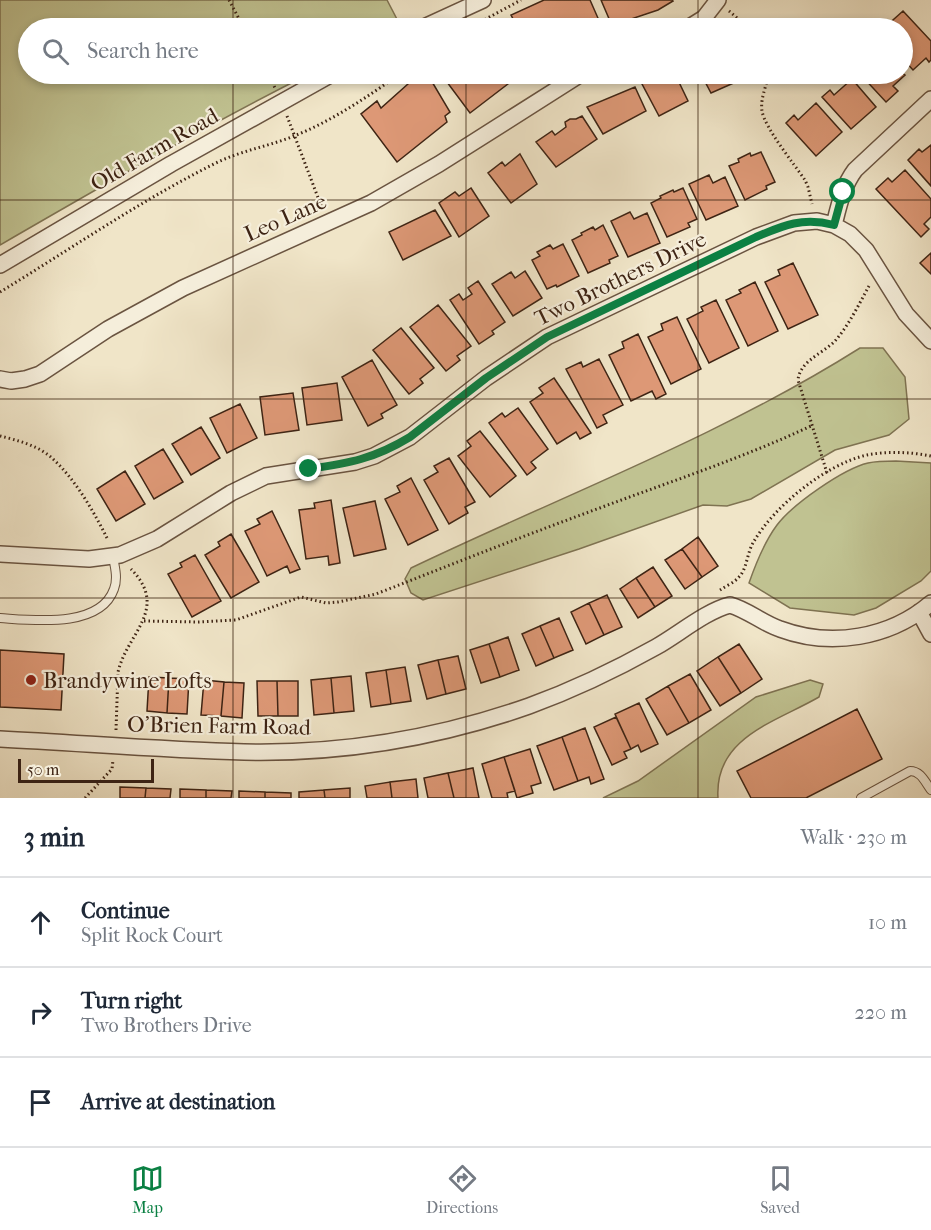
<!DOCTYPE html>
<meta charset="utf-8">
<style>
body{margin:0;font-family:"IM FELL French Canon",serif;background:#f6f6f7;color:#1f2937}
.scale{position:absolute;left:18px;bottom:15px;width:136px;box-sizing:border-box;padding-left:6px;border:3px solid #3e2414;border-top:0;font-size:16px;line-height:21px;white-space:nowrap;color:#3e2414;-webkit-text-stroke:4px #f5eedb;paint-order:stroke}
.stop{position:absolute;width:18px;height:18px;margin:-14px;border:4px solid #0b8043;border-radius:50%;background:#fff}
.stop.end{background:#0b8043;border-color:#fff;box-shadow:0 2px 6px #0008}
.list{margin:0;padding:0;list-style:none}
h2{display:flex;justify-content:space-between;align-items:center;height:78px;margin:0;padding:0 24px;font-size:26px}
h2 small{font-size:20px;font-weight:400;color:#747a83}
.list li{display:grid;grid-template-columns:39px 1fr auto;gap:18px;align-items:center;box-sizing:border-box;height:90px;padding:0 24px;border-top:2px solid #e0e1e3}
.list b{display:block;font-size:22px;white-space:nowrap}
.list p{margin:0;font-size:20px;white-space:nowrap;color:#747a83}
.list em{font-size:20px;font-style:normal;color:#747a83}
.icon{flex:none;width:33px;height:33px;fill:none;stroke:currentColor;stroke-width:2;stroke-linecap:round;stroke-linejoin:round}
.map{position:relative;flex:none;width:931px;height:798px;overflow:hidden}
.search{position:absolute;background:#fff;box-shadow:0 3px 9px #0003;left:18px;right:18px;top:18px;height:66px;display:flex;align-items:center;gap:15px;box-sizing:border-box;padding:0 21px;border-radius:33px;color:#747a83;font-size:22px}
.sheet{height:348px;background:#fff}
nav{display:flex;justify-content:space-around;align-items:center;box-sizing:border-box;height:84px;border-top:2px solid #e0e1e3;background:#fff;font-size:16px;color:#747a83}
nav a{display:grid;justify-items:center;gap:3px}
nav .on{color:#0b8043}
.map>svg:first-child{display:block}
</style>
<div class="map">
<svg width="931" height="798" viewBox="0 0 931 798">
<rect width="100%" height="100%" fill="#f0e5c8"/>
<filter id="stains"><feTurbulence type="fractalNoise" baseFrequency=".00333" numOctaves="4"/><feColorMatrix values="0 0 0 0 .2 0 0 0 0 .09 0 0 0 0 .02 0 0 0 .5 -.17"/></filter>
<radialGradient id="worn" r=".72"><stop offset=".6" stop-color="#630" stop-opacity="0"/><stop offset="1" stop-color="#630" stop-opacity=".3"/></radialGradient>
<path fill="#c0c291" stroke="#7f7352" stroke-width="1.5" d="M0,0h387l14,27 -373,1v46h281c-105,53 -207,112 -309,171z
M860,348h23l22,29 4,42 -20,16 -54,15 -84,49 -24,7 -24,-1 -124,44 -156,51 -12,-7 -6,-14 6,-11c150,-72 308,-131 449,-220z
M896,461l35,2v108l-10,10 -45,27 -22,7 -64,-7 -41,-25c7,-20 16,-42 28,-58 16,-21 66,-56 91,-62 9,-2 19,-2 28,-2z
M810,680l13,4 -4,13c-43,25 -105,40 -101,101h-115l35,-17 118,-84z"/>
<path fill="#dd9876" stroke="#3e2414" stroke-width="1.5" d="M544,0h46l11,25 -8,3h-75l-7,-13z
M601,0h71l1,1 -15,9 -30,10 -2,7 -13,1z
M903,11l28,30v19l-2,2 -3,-4 -13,12 -11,-12v-30h-18z
M902,73l3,2 -12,11 5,5 -12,11 -26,-28z
M441,74h80l-51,39z
M660,74h15l13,27 -29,15 -18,-34z
M701,74h53l-43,19z
M418,75l4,5 6,-5 22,37 -5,4 2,6 -50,40 -36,-48 16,-13 4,7z
M852,79l24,28 -25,22 -29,-32 8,-7 4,5z
M635,87l11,24 -43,23 -16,-27z
M816,103l26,29 -26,24 -30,-33 8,-8 4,5z
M582,116l15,23 -41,28 -20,-25 16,-11 3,4 11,-8 -1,-5 5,-3h6z
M931,145v41l-23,-26 11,-11 3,3z
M761,152l14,30 -9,4 1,3 -22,11 -16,-34 10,-4 -1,-3 12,-6 1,3z
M520,154l17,30 -26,19 -23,-30 14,-11 3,4z
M905,170l26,29v18l-7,7 5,5 -8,8 -45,-48 12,-11 4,4z
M709,175l4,8 12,-6 13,29 -32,14 -17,-36z
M471,188l18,28 -30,21 -20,-34 16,-11 4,4z
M683,188l14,31 -9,4 2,4 -23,10 -16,-34 10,-5 -1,-2 13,-6 1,2z
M435,210l16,26 -48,24 -14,-28z
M630,212l4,7 13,-6 13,30 -32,14 -17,-36z
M603,225l15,31 -9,4 1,3 -22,10 -16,-33 10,-5 -1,-2 12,-6 2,3z
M563,244l16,32 -22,11 -1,-2 -9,4 -15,-29 8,-4 -3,-4 13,-7 3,4z
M931,253v21l-11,-11z
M793,263l25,52 -30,14 -23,-47 15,-7 -2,-5z
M525,271l17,27 -29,18 -21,-32 19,-12 4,6z
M478,281l27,41 -13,9 2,3 -15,10 -29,-44 9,-6 4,6 9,-6 -4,-6z
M755,282l23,49 -30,15 -22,-46 15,-7 -2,-3z
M716,300l23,48 -30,15 -22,-44 16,-8 -2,-4z
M438,305l33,41 -14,10 3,4 -14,11 -36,-44z
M677,317l24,52 -30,15 -23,-47 15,-7 -2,-6z
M401,328l33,40 -14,11 3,4 -14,11 -36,-44z
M638,334l28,60 -10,5 -4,-8 -21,10 -22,-46 15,-7 -2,-6z
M599,359l24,46 -20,10 4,8 -10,5 -31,-59 15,-7 2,5z
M372,360l25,45 -16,9 2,4 -15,8 -26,-49z
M554,378l37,55 -11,6 -4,-7 -19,12 -27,-42 13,-9 -4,-5z
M337,383l5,37 -35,5 -5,-37z
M293,393l6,37 -34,5 -5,-38z
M240,404l17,34 -30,15 -17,-35z
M518,408l30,41 -17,13 5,6 -9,7 -38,-52 13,-10 3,4z
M201,427l19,31 -29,17 -19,-31z
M480,431l36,45 -26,21 -32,-41 13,-10 -4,-5z
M163,449l20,33 -29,17 -19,-33z
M449,458l26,44 -10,5 3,6 -19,11 -25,-44 14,-8 -4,-6z
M125,471l20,33 -29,17 -19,-32z
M411,478l27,52 -30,15 -23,-46 15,-7 -3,-6z
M331,500l9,63 -11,2 -1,-9 -22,3 -7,-49 16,-2 -1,-5z
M375,501l11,48 -32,7 -11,-48z
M272,511l28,58 -10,4 -3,-7 -20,10 -22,-45 15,-7 -3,-5z
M231,534l28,48 -28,16 -26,-43 15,-9 -2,-4z
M698,537l20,29 -16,11 -20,-28z
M682,549l20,28 -17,12 -20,-29z
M195,555l26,46 -29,16 -24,-43 14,-7 -2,-4z
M653,567l19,29 -17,11 -19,-29z
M636,578l19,29 -17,11 -18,-29z
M607,595l15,32 -18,8 -15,-32z
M589,603l15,32 -18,9 -15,-32z
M559,618l14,32 -19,8 -14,-32z
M540,626l14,32 -18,8 -14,-32z
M508,637l11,33 -19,7 -11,-33z
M489,644l11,33 -19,6 -11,-33z
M739,644l23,35 -21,14 -23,-36z
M0,650l64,4 -3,56 -61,-3z
M458,656l8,33 -20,5 -8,-34z
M718,657l23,36 -21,13 -23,-35z
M438,660l8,34 -19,5 -9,-34z
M405,667l6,34 -20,3 -5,-34z
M386,670l5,34 -20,3 -5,-34z
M690,674l21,36 -22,13 -21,-37z
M351,676l3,35 -20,2 -3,-35z
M149,677l20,1 -2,35 -20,-2z
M169,678l20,1 -2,35 -20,-1z
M331,678l3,35 -20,2 -3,-35z
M204,680l20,2 -3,34 -20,-1z
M257,681h20l1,35h-20z
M277,681h21v35h-20z
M224,682l20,1 -2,35 -21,-2z
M668,686l21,37 -22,12 -21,-36z
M639,703l19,41 -17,8 -3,-7 -7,4 -16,-35z
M857,709l25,50 -76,39h-55l-14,-27z
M616,717l15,32 -7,3 3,6 -15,7 -18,-38z
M585,728l19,51 -13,5 -2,-7 -11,4 -16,-44z
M562,737l16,44 -24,9 -17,-44z
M530,749l11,34 -10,3 2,7 -16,5 -13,-41z
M504,757l11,34 -8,2 1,5h-16l-10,-34z
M473,768l6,30h-25l-6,-25z
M448,773l6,25h-26l-4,-20z
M416,779l2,19h-26l-2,-16z
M390,782l2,16h-25l-2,-12z
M120,787l26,1 -1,10h-25z
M146,788l25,1 -1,9h-25z
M350,788v10h-25l-1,-8z
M180,789l26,1v8h-26z
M206,790l26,1 -1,7h-25z
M324,790l1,8h-26v-6z
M239,791l26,1v6h-26z
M265,792l26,1v5h-26z"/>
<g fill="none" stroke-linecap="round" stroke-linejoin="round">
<g stroke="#6a5441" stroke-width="10">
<path id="lane" d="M0,618c32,2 100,11 114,-29 4,-10 1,-22 -1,-32
M861,798l49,-27c11,0 15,11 21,19"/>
</g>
<g stroke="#6a5441" stroke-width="18">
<path id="street" d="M422,28l61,-28
M688,28l16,-10 14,-18
M834,225c5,-20 9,-39 21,-55l76,-71
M0,265l171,-101 161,-90
M0,379l11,2 14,-2 15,-5 68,-45 75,-41 188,-85 68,-39 142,-90
M0,554l89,5 31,-4 37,-16 74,-46 35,-17 89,-14 19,-6 36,-19 76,-59 61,-41 209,-100 38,-14 23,-2 17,4 16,9 16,16 40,64 25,27
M919,612l12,22
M0,739c81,4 163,11 244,13 97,2 194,-14 285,-46 44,-16 86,-36 127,-59 23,-13 50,-36 74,-42 18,5 32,18 50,24 51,19 110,9 151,-26"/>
</g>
<path stroke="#3e2414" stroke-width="3" stroke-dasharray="1.5 3" stroke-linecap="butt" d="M229,0l15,28
M729,11l20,17
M469,28l52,-28
M268,74l7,14
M768,74c-1,12 -8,24 -6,37 3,17 32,53 43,69l3,7 4,17
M287,116l35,92
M0,292c69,-42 140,-91 212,-127 26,-14 55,-18 82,-29 38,-15 73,-39 106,-62
M0,436c17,4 39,10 52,22 24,22 42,54 56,82
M827,473l-29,-93c2,-19 24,-26 37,-39 14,-16 24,-37 34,-55
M720,590c6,-4 15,-8 19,-13 8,-8 8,-24 14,-34 20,-36 73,-79 114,-88 20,-4 44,-3 64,1
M144,621l54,1 38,-2 65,-23 25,6 12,-1 38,-8c74,-29 147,-58 221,-85 72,-27 146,-51 216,-84
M116,730l2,-58c9,-39 52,-63 13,-103
M85,798l27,-29 1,-9"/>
<use href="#lane" stroke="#f5eedb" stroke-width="8"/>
<use href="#street" stroke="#f5eedb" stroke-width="15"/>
</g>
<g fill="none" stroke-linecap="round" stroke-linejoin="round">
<path stroke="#0b8043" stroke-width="8" d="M309,469c40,-6 65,-10 101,-32l76,-59 61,-41 209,-100c28,-12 47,-20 78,-12l9,-33"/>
</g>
<path fill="none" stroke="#3e2414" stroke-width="1.5" stroke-opacity="0.55" d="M233,0v28M466,0v28M698,0v28M233,74v724M466,74v724M698,74v724M0,200h931M0,399h931M0,598h931"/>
<circle fill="#8f2418" stroke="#f5eedb" stroke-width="2" cx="31" cy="680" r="6"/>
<g text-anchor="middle" stroke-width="4.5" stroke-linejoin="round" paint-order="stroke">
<g font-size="22" fill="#3e2414" stroke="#f5eedb">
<text transform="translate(154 149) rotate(-30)" y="8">Old Farm Road</text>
<text transform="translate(285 217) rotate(-24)" y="8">Leo Lane</text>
<text transform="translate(620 278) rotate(-26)" y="8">Two Brothers Drive</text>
<text transform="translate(219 725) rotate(1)" y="8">O'Brien Farm Road</text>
</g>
<g font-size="22" fill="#3e2414" stroke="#f5eedb" text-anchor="start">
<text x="43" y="688">Brandywine Lofts</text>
</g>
</g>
<rect width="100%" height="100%" filter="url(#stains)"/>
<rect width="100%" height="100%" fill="url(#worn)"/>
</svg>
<div class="scale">50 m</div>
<div class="stop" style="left:843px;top:192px"></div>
<div class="stop end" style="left:309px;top:469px"></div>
<div class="search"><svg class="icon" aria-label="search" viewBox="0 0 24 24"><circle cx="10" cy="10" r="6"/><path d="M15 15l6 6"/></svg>Search here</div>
</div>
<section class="sheet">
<h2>3 min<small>Walk · 230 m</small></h2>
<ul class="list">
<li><svg class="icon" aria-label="ahead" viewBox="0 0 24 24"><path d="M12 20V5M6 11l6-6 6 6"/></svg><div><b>Continue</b><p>Split Rock Court</p></div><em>10 m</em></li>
<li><svg class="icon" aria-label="right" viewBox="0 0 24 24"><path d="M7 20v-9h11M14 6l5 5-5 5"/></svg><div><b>Turn right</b><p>Two Brothers Drive</p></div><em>220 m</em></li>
<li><svg class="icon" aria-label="arrive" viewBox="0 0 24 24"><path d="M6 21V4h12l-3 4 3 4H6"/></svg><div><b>Arrive at destination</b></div></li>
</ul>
</section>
<nav>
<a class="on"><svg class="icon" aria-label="map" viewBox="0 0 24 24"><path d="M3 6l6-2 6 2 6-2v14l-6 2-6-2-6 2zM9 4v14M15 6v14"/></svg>Map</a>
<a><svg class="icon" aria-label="directions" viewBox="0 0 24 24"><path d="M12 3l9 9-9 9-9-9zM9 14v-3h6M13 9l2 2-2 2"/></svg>Directions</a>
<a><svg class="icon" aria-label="saved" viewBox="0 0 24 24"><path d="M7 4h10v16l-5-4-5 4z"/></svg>Saved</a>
</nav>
